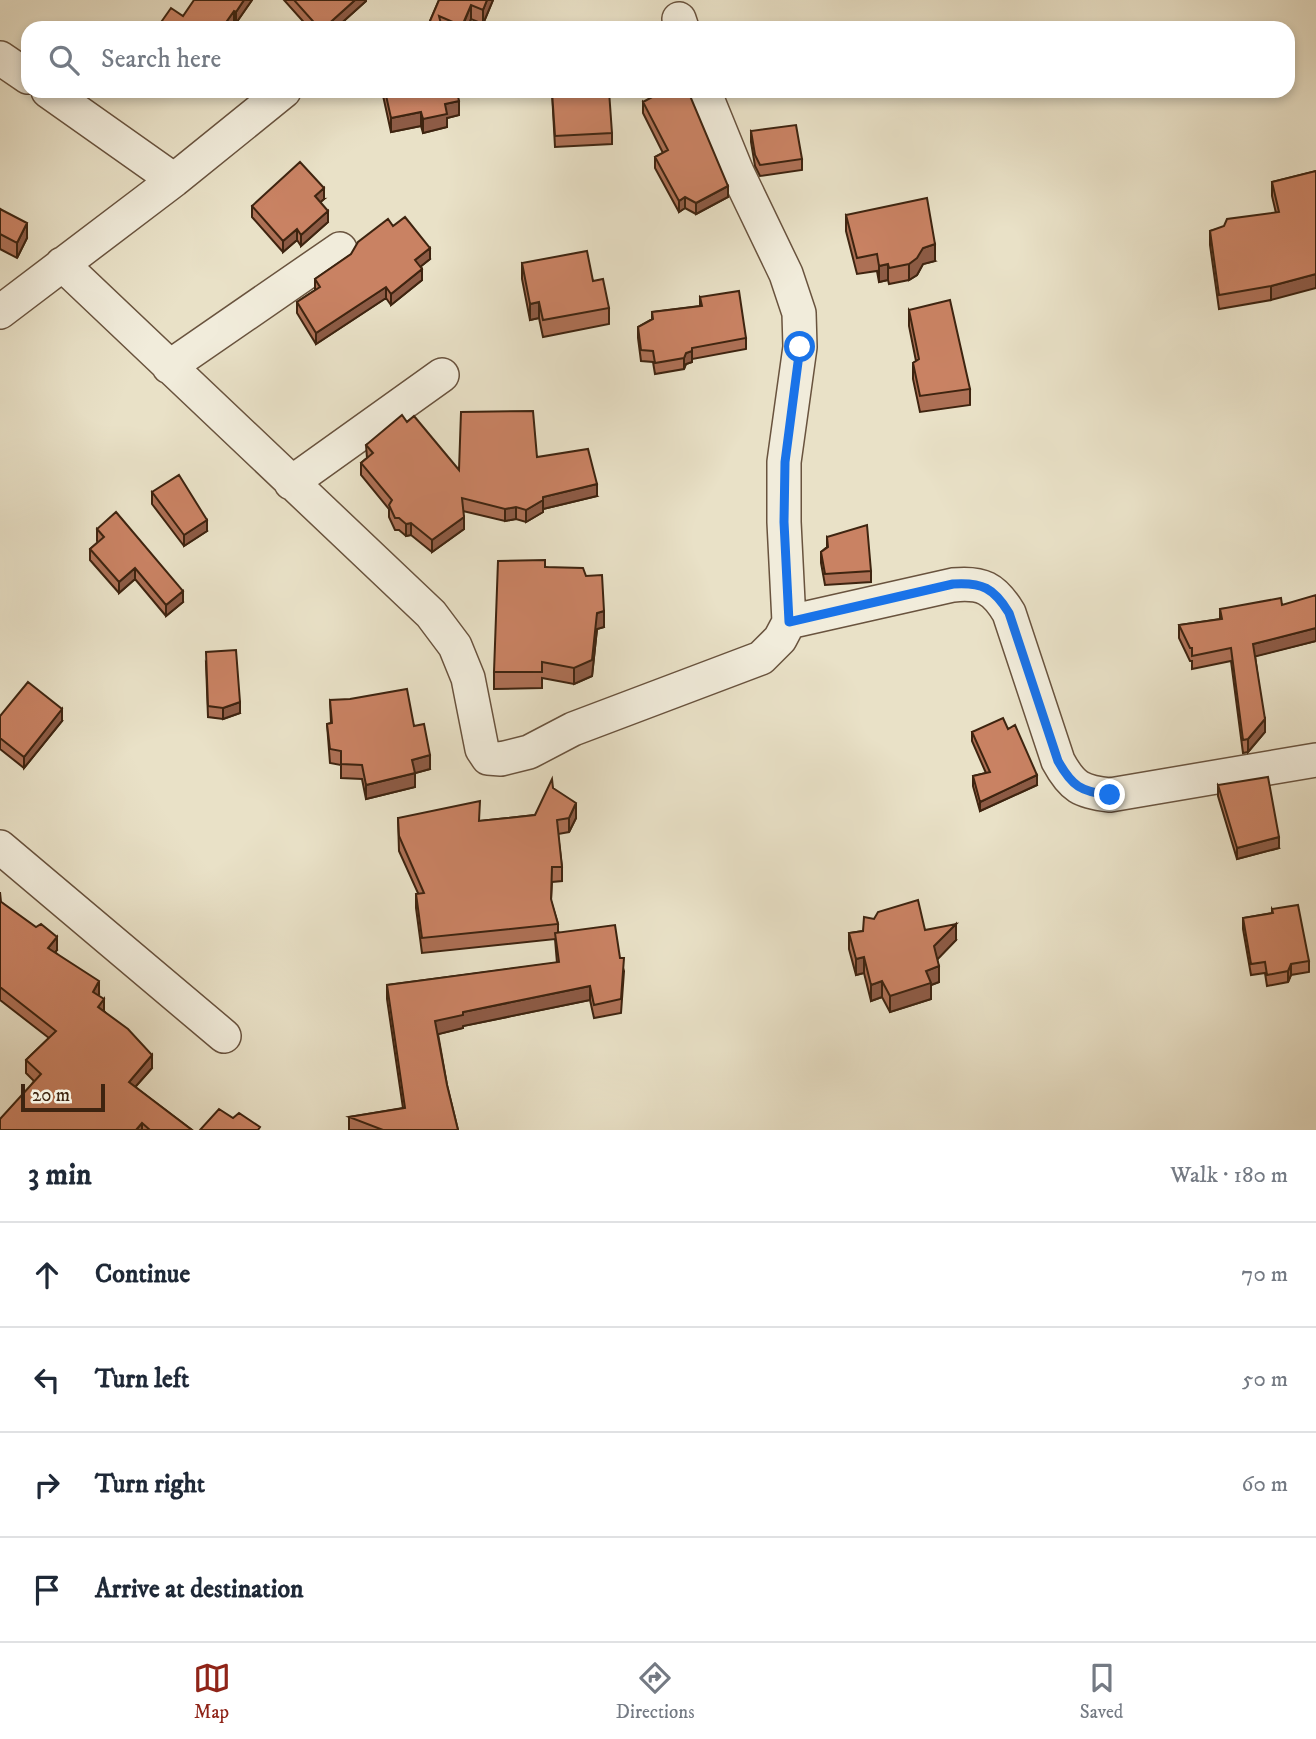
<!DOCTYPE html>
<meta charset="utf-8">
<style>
body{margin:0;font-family:"IM FELL DW Pica",serif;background:#f2f2f3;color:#1f2937}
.scale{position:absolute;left:21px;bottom:18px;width:84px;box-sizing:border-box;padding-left:7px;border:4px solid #3e2410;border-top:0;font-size:19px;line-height:24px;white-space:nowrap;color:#3e2410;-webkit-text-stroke:5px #f1ecdb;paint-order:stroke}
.stop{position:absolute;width:21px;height:21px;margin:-16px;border:5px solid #1a73e8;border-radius:50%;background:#fff}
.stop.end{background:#1a73e8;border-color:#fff;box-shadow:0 2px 7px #0008}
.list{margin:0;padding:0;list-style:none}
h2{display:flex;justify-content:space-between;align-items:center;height:91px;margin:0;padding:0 28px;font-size:30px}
h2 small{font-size:23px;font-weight:400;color:#747a83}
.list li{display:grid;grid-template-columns:46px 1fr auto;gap:21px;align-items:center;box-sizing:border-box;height:105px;padding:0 28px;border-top:2px solid #e0e1e3}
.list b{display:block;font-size:26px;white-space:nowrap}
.list em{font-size:23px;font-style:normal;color:#747a83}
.icon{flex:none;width:38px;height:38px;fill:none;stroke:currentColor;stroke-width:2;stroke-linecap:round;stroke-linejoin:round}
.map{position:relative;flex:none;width:1316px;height:1130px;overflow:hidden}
.search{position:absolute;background:#fff;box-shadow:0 4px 10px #0003;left:21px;right:21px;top:21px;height:77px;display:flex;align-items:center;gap:18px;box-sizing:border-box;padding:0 24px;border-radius:21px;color:#747a83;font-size:26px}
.sheet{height:511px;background:#fff}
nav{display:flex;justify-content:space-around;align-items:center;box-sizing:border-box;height:98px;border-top:2px solid #e0e1e3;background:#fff;font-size:19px;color:#747a83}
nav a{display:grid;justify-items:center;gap:4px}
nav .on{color:#8f2418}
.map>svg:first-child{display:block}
</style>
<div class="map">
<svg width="1316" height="1130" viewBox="0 0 1316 1130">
<rect width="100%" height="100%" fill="#e9e1c7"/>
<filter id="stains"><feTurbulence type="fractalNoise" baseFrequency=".00286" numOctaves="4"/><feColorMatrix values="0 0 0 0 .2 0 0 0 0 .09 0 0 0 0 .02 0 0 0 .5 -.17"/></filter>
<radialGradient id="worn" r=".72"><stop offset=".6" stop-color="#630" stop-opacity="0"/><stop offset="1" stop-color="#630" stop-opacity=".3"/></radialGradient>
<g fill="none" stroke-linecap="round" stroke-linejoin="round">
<g stroke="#69533e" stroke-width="36">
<path id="minor" d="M679,19l3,9
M0,58l28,19
M48,91l126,89
M62,264l369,350 24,32 13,32 14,71 6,9 13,1 28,-7 44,-23 188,-71 19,-19 9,-17 -5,-100v-60l16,-115 -1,-34 -13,-39 -49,-102 -33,-81
M0,312l174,-132 110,-89
M169,367l171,-118
M291,483l151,-108
M789,622l164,-37c29,-3 41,3 56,28l49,148c14,26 23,31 52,34l206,-35
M0,847l224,189"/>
</g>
<use href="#minor" stroke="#f1ecdb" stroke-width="33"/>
</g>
<path fill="#ad7055" stroke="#3e2410" stroke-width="2" d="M194,0h58l-16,23z
M284,0h82v1l-30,27h-27z
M439,0h54l-10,24 -12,-5 -4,9h-40z
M382,91h75l2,24 -12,3v9l-24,6 -2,-7 -30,6z
M552,92l60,41v11l-57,3z
M643,102l85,95 -32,17 -11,-6 -6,4 -24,-44v-11l8,-4 -20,-40z
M751,131l51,28v11l-42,6 -5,-10 -4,-24z
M1316,171l-45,129 -52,9 -9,-64v-14l66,-18 -4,-17v-14z
M324,199l-4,3 8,20 -27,24 -4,-6 -14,12 -31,-35v-11z
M0,209l27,29 -10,20 -17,-9z
M846,215l89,46 -12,3 -6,11 -8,5 -20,4 -1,-4 -9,2 -2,-11 -20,3 -11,-43z
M393,226l37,33 -10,8 2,13 -31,25 -5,-7 -70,46 -19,-31v-11l18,-12v-11z
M522,263l71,18 16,27v16l-66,13 -4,-19 -9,2 -8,-41z
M700,297l46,41v11l-54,10v3l-6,2 -2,5 -29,5 -2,-12 -12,-1 -3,-23v-11l14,-8v-7l48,-6z
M909,310l61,79v16l-50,7 -7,-33v-16l3,-2 -7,-35z
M407,422l52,48 78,-13 60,39 -54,13v3l-17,10 -10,-3 -11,2 -42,-10 1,18 -32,23 -21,-17 -5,1 -7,-6h-4l-6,-13v-8l-28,-34v-12l6,-5 -1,-13z
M152,492l55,39 -23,15 -32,-42z
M97,529l86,73 -17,14 -31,-37 -16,14 -29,-33v-11l8,-7 -1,-1z
M827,537l44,34v11l-46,3 -4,-22v-11l6,-5z
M545,567l41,9 18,51 -7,2 -5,47 -18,8 -32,-6v10l-48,1v-17z
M1282,605l34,36 -61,15 10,76 -17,20 -5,1 -12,-92 -39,8v-8h-2l-11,-23v-13l41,-6v-10z
M206,663l34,50 -17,6 -15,-2z
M330,700l84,26 16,43 -15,4v14l-49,12 -4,-20 -21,-1v-13l-11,-2 -3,-39 4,-1z
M0,716l62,5 -38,47 -24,-19z
M1008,729l29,56 -57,26 -7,-25v-10l13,-3 -14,-32v-9z
M1218,785l61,63 -42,11 -19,-63z
M553,788l23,30 -7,14 -11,2 4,33v14l-10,1 -1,19 7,23v8l62,26 4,13 -3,42 -27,5 -4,-18 -127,26v2l-25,6 9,51 11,45h-109v-13l54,-9 -16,-109v-14l170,-22 -2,-24 -133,14 -6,-45v-14l2,-1 -19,-42 -1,-33 81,3 56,-6z
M0,892l1,10 56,48 -2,2 44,42 -1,1 6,16 48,57 -17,19 57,43h-192l34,-49 -8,-8v-13l23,-22 -49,-38z
M1272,909l37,52v11l-18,3 -3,7 -21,4 -2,-13 -14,2 -8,-46v-11l29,-5z
M874,919l51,11 31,10 -19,19 2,23 -8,3v14l-41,13 -8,-15 -11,4 -7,-28 -8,2 -7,-26v-16l14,-2z"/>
<path fill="#8d5b45" stroke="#3e2410" stroke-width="2" d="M244,0h8l-16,23v-11z
M355,0h11v1l-30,27h-12z
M487,0h6l-10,24v-14z
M471,5v14l-4,9h-5z
M234,11v11l-4,6h-8z
M459,101v14l-12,3v9l-24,6v-14l22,-15z
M421,112v14l-30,6v-14z
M728,186v11l-32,17v-11z
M324,188v11l-9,8v-11z
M685,197v11l-6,4v-11z
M328,211v11l-27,24v-11z
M27,223v15l-10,20v-15z
M297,229v11l-14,12v-11z
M935,244v17l-12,3 -6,11 -8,5v-16l14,-16z
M430,248v11l-15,12v-11z
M888,264v16l-9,2v-16z
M422,269v11l-31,25v-11z
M1316,274v14l-45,12v-14z
M386,287v11l-70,46v-11z
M539,302v16l-9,2v-16z
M692,351v11l-6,2 -2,5v-11l2,-5z
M597,484v12l-54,13v-12z
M543,500v12l-17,10v-12z
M516,507v12l-11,2v-12z
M464,517v12l-32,23v-12z
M207,520v11l-23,15v-11z
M411,523v12l-5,1v-12z
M135,568v11l-16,14v-11z
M183,591v11l-17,14v-11z
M604,611v16l-7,2 -5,47 -18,8v-16l23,-55z
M1316,628v13l-63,16v-13z
M240,702v11l-17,6v-11z
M62,709v12l-38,47v-11z
M1265,719v13l-17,20v-13z
M430,755v14l-18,5v-14z
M415,773v14l-49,12v-14z
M1037,775v10l-57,26v-9z
M576,803v15l-7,14v-14z
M1279,837v11l-42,11v-11z
M956,924v16l-22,23v-17z
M57,937v13l-9,11v-13z
M864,957v16l-8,2v-16z
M1291,964v11l-3,7v-11z
M939,966v16l-8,3v14l-41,13v-16l36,-25z
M99,981v13l-6,10v-12z
M882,981v16l-11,4v-16z
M590,986v14l-127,26v2l-28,7v-14l28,-9z
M104,999v13l-6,-5z
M152,1055v13l-23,26v-12z
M142,1123v7h-6z"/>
<path fill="#c98263" stroke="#3e2410" stroke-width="2" d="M194,0h50l-8,12 -2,-1 -12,17h-65l14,-20 12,8z
M294,0h61l-31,28h-5z
M439,0h48l-4,10 -12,-5 -9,21 -23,-10 3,12h-15z
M385,91h72l2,10 -14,3 2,10 -24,5 -2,-7 -30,6z
M572,91h37l3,42 -57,3 -3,-44z
M663,91h25l40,95 -32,17 -11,-6 -6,4 -24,-44 13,-7 -25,-48z
M796,125l6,34 -42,6 -5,-10 -4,-24z
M300,162l24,26 -9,8 13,15 -27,24 -4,-6 -14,12 -31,-35z
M1316,171v103l-45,12 -52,9 -9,-64 14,-5 3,-7 52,-7 -7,-30z
M927,198l8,46 -12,4 -6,10 -8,6 -20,4 -1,-4 -9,2 -2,-12 -20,4 -11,-43z
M0,209l27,14 -10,20 -17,-9z
M405,217l25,31 -15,12 7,9 -31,25 -5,-7 -70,46 -19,-31 23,-15 -5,-8 36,-25 7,-12 30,-23 5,7z
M587,251l6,30 10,-2 6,29 -66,12 -4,-18 -9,2 -8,-41z
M739,291l7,47 -54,10v3l-6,2 -2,5 -29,5 -2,-12 -12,-1 -3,-23 15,-8 -1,-7 50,-6 -2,-9z
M950,300l20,89 -50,7 -7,-33 6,-4 -10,-49z
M533,411l4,46 51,-8 9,35 -54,13v3l-17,10 -10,-3 -11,2 -43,-11 2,19 -32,23 -21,-17 -5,1 -7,-6h-4l-6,-13 3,-5 -31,-37 12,-10 -7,-8 36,-30 5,7 7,-6 45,54 2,-58z
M179,475l28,45 -23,15 -32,-43z
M116,512l67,79 -17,14 -31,-37 -16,14 -29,-33 14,-12 -7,-8z
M867,525l4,46 -46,3 -4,-22 7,-5 -1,-10z
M545,560v7l38,1 3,8 16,-1 2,36 -7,2 -5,47 -18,8 -32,-6v10h-48l4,-111z
M1316,595v33l-63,16 12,75 -17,20 -5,1 -12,-92 -39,8v-8h-2l-11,-23 43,-6 -2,-10 61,-11 1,7z
M236,650l4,52 -17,6 -15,-2 -2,-54z
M28,682l34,27 -38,48 -24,-19v-22z
M407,689l7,37 10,-2 6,31 -18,5 3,13 -49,12 -4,-20 -21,-1v-13l-11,-2 -3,-25 5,-1 -2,-23 20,-1z
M1003,718l5,11 7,-4 22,50 -57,27 -7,-26 17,-4 -18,-40z
M1268,777l11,60 -42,11 -19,-63z
M552,779l1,9 23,15 -7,15 -12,2 5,47h-10l-1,32 7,25 -136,14 -6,-44 8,-1 -25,-57 -1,-18 82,-17 -1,20 56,-6z
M918,900l7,30 31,-6 -22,22 5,20 -13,5 5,12 -41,13 -8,-15 -11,4 -7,-28 -8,2 -7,-26 14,-2 1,-14 10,2 4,-7z
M0,901l36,26 5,-3 16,13 -9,11 51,33 -6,11 11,7 -6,8 30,22 24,26 -23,27 63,48h-42l-8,-7 -6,7h-136v-11l41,-45 -15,-14 30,-29 -56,-44z
M1298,905l11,56 -18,3 -3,7 -21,4 -2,-13 -14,2 -8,-46 30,-5 -1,-4z
M615,925l5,33h4l-3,41 -27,6 -4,-19 -127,26v3l-28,6 12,64 11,45h-75l-34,-13 56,-9 -18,-123 172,-23 -4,-29z
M219,1109l14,9 6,-5 21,14 -2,3h-58z"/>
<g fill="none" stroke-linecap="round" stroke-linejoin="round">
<path stroke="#1a73e8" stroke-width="9" d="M800,347l-15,115 -1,60 5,100 164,-38c29,-2 41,4 56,29l49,148c14,25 23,31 52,34"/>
</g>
<rect width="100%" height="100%" filter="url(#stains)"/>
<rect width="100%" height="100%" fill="url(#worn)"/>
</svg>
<div class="scale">20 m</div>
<div class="stop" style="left:800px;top:347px"></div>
<div class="stop end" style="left:1110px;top:795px"></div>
<div class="search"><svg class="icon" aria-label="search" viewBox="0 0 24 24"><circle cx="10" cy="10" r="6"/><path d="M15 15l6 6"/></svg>Search here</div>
</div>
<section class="sheet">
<h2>3 min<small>Walk · 180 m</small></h2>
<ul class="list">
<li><svg class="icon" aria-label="ahead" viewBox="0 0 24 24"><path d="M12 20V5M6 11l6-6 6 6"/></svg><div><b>Continue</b></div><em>70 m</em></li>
<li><svg class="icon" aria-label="left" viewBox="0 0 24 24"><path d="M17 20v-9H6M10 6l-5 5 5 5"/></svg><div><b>Turn left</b></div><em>50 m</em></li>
<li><svg class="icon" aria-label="right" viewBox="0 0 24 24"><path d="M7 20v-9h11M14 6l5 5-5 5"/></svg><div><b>Turn right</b></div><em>60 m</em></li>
<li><svg class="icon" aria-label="arrive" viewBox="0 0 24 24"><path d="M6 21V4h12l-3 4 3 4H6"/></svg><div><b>Arrive at destination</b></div></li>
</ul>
</section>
<nav>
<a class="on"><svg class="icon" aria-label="map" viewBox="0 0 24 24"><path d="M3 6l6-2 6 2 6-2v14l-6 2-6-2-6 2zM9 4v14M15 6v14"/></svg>Map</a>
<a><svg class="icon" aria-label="directions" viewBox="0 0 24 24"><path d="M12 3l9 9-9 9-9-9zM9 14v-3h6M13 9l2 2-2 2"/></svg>Directions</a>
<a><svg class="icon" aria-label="saved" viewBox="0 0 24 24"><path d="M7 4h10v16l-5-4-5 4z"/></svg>Saved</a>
</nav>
